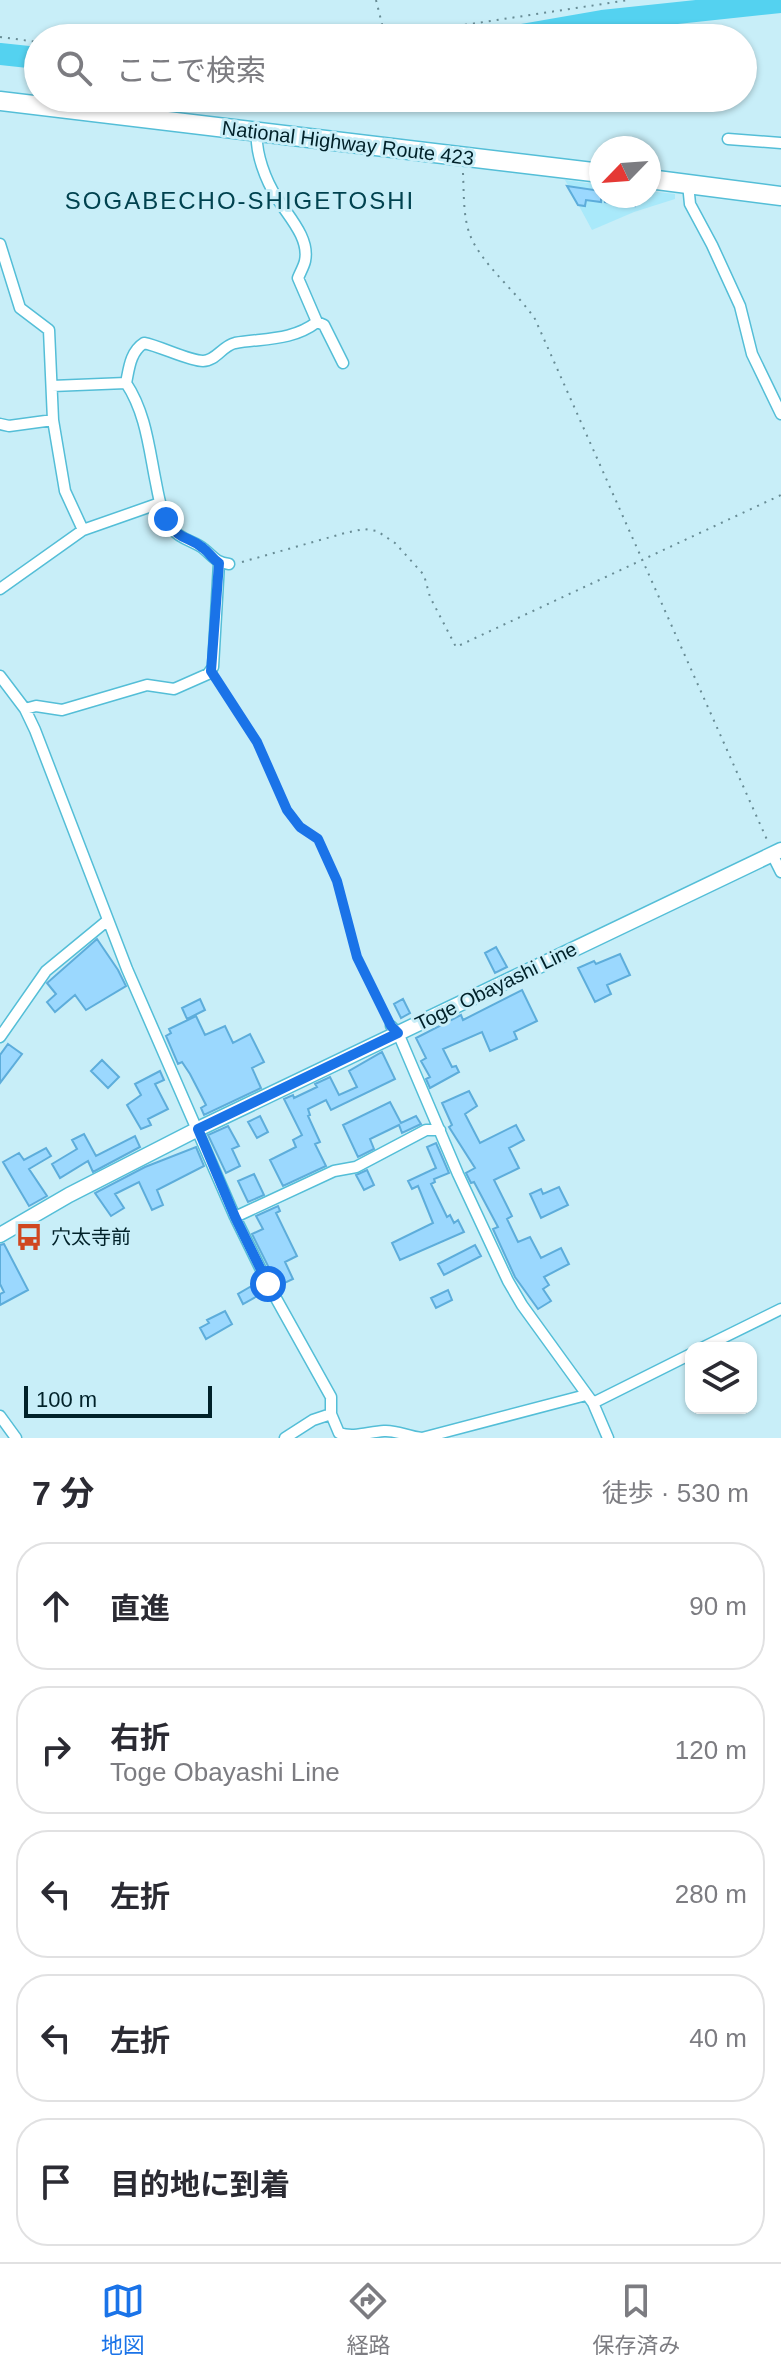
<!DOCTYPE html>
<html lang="ja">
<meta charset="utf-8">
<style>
body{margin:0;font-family:Helvetica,"Noto Sans JP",sans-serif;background:#f2f2f3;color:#2b2b33}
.controls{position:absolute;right:24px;bottom:24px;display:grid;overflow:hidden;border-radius:16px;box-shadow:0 2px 6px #0004}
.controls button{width:72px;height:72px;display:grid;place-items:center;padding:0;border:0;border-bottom:2px solid #e1e1e2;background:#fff;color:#2b2b33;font:40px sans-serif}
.compass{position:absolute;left:589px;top:136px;width:72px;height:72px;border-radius:50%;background:#fff;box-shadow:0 2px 6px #0004;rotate:245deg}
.scale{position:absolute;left:24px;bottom:20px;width:188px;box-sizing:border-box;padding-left:8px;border:4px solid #002129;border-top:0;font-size:22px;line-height:28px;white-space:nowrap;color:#002129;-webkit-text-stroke:6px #c8eef8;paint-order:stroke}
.stop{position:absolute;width:24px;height:24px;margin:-18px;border:6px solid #1a73e8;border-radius:50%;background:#fff}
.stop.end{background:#1a73e8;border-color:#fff;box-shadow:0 2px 8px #0008}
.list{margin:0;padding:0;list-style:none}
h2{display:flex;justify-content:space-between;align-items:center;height:104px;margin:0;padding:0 32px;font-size:34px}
h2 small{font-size:26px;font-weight:400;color:#7c7c81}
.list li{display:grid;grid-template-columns:52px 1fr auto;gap:24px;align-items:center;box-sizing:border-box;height:128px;margin:0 16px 16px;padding:0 16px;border:2px solid #e1e1e2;border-radius:32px}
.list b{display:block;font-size:30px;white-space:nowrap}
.list p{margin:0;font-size:26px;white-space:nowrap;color:#7c7c81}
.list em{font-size:26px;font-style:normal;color:#7c7c81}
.icon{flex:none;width:44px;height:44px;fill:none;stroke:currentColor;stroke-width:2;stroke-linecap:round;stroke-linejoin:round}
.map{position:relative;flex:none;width:781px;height:1438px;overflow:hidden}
.search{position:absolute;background:#fff;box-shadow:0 2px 6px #0004;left:24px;right:24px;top:24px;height:88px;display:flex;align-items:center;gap:20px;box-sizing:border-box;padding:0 28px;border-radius:44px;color:#7c7c81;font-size:30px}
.sheet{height:824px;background:#fff}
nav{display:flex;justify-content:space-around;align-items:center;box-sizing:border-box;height:112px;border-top:2px solid #e1e1e2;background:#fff;font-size:22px;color:#7c7c81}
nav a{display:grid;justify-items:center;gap:4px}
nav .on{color:#1a73e8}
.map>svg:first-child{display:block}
</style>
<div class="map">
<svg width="781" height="1438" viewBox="0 0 781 1438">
<rect width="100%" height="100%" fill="#c8eef8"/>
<path fill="#a9e9fa" d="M565,180l36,5v11h48v-5l26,3v5l-41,13 -42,18z"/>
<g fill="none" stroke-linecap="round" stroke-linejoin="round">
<path stroke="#54d2f0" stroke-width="22" d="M505,38l97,-17 179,-19
M0,54l38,4"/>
</g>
<path fill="#9bd8fe" stroke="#5daddb" stroke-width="2" d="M567,186l34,5v11l-15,-2 -1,6 -7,-1z
M605,196h31l-1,10 -30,-4z
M97,939l21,31 8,16 -40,24 -11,-15 -20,17 -8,-10 9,-8 -9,-11z
M496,947l11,20 -12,6 -10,-20z
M620,954l10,21 -23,10 4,9 -16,8 -17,-34 16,-7 2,3z
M522,990l15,31 -23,11 3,7 -27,12 -8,-19 -39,17 9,18 4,-1 3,6 -29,16 -4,-9 4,-2 -9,-16 5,-3 -10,-20 45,-23 2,5z
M200,999l5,11 -18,9 -5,-11z
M403,999l7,14 -9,5 -7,-14z
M196,1016l9,19 20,-9 8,17 17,-9 14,28 -12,6 9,20 -57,27 -3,-7 5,-3 -16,-31 -8,-12 -4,2 -12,-28 5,-3 -2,-4z
M8,1044l14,10 -22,29v-28z
M382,1052l13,27 -64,31 -5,-10 -18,9 2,6 -2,1 12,26 -5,2 11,22 -43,20 -13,-26 26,-13 -3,-7 9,-5 -18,-36 9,-4 1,3 23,-11 -2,-3 15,-7 9,18 18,-8 -8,-16z
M102,1060l17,17 -11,11 -17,-17z
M160,1071l4,9 -9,4 13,25 -20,10 3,6 -10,4 -14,-24 14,-10 -6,-11z
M469,1091l8,15 -12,8 15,29 36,-18 8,15 -15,8 10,20 -25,12 18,36 -5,3 11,23 12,-5 11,21 20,-10 8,16 -25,13 5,8 -6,4 8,12 -13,8 -23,-32 -22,-48 5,-2 -24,-45 -3,1 -5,-10 9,-5 -26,-41 3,-2 -10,-22z
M390,1102l11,21 15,-7 5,8 -19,9 -3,-8 -29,14 4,10 -16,8 -15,-32z
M260,1116l8,16 -11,6 -9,-16z
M228,1126l11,20 -7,3 8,17 -14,7 -18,-38z
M84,1134l12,22 39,-20 5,11 -47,25 -5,-11 -28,17 -8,-14 25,-15 -5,-9z
M436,1143l13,30 -15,6 1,3 -4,2 16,33 3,-2 4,8 4,-3 6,12 -64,28 -8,-17 41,-20 -15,-37 -6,3 -4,-8 28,-13 -9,-21z
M196,1147l8,19 -47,24 6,15 -11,5 -13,-28 -24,12 9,14 -13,8 -16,-23 50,-26z
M46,1148l5,8 -22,13 18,27 -18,10 -26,-44 16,-9 5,7z
M367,1170l7,15 -10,5 -8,-15z
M254,1174l10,21 -16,7 -10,-21z
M559,1187l9,18 -27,13 -11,-24 11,-5 2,5z
M278,1206l2,5 -4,2 21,43 -12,6 8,17 -15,7 -26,-52 11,-5 -7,-13z
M4,1244l24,46 -28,15v-11l4,-2 -4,-8v-39z
M475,1245l6,11 -37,19 -6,-11z
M255,1284l6,10 -18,10 -5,-10z
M448,1290l4,10 -16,8 -5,-10z
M225,1311l7,13 -26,15 -6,-11 9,-5 -2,-3z"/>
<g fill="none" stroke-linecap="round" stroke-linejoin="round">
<g stroke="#54bed7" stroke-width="13">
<path id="street" d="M257,132c-2,21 9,49 20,66 11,18 33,40 28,63 -1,5 -5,12 -7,17l19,44 7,3 19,38
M728,139l53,4
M688,184l2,20 22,41 28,61 12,48 29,60
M0,244l20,64 29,22 4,90 12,71 18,39
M126,383c3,-14 4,-31 18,-40 16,3 45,18 59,18 13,0 19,-15 32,-18 29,-5 57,-2 82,-21
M52,386l74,-3c20,30 23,66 30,100 3,16 6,34 17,47 8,10 22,11 31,19 10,8 11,13 25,15
M0,424l9,2 44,-6
M0,589l83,-59 77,-27
M0,676l25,33 10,21 92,239 108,248 33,67 63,113v17l8,19c15,5 29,-1 45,-2 13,-1 24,6 38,7l164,-43
M25,709l11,-3 26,4 85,-25 27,4 34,-15 5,-7 6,-104
M772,854l9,18
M391,1026l7,7 60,141 50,107 14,24 71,98 15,35
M0,1037l46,-66 62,-51
M235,1217l99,-46 22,-4 70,-37h14
M702,1348l79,-39
M593,1403l98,-49
M0,1416l16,22
M285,1438l28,-18 18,-6"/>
</g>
<g stroke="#54bed7" stroke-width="17">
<path id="secondary" d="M0,1235l69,-40 129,-66 583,-279"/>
</g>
<g stroke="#54bed7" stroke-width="21">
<path id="highway" d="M0,101l601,72
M649,179l132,17"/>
</g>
<path stroke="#688c95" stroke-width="2" stroke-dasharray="2 6" stroke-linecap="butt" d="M376,0l9,36
M0,37l38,5
M378,38l251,-38
M463,173c1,20 0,44 7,62 12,30 47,57 65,84l233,523
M242,562l103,-29 19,-4 13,2 18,12 29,32 6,22 26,50 325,-152
M218,678l39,64 30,68 13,17 18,12 19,42 20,76 28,58"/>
<use href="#street" stroke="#fff" stroke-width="10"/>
<use href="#secondary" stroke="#fff" stroke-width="14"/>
<use href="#highway" stroke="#fff" stroke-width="18"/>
</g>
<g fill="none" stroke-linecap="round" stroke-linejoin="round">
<path stroke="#1a73e8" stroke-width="10" d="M166,519c14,23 21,16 37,29 7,5 9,11 16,15l-8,108 46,71 30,68 13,17 18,12 19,42 20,76 34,69 7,7 -200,96 37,88 33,67"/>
</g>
<defs>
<g id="bus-bare" transform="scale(2.16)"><path d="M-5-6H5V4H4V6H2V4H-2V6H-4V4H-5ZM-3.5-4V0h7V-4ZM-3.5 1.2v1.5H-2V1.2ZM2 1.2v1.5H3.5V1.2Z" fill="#d04720" stroke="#c8eef8" stroke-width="2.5" paint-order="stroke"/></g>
</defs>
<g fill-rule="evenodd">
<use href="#bus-bare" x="29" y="1237"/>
</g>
<g text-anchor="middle" stroke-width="6" stroke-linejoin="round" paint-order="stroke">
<g font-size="20" fill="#002129" stroke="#c8eef8">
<text transform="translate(348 143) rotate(7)" y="7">National Highway Route 423</text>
<text transform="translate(496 986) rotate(-26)" y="7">Toge Obayashi Line</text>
</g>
<g font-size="20" fill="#002129" stroke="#c8eef8" text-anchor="start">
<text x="51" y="1244">穴太寺前</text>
</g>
<g font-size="24" letter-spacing="2" fill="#00424f" stroke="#c8eef8">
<text x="240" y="209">SOGABECHO-SHIGETOSHI</text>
</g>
</g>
</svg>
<div class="controls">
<button><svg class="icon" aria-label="layers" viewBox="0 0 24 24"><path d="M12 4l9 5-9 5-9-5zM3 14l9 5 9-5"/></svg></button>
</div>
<svg class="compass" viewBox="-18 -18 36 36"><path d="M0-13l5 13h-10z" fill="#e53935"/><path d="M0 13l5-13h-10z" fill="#7c7c81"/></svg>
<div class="scale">100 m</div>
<div class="stop" style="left:268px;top:1284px"></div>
<div class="stop end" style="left:166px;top:519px"></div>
<div class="search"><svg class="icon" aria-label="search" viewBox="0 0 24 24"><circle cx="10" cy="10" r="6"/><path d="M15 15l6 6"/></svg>ここで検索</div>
</div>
<section class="sheet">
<h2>7 分<small>徒歩 · 530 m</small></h2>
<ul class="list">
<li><svg class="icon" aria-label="ahead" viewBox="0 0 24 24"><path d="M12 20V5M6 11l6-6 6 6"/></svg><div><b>直進</b></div><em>90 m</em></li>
<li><svg class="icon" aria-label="right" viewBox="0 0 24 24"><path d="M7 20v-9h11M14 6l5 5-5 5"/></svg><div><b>右折</b><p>Toge Obayashi Line</p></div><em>120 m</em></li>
<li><svg class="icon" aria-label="left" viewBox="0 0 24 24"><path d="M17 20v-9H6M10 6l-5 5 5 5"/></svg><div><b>左折</b></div><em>280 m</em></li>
<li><svg class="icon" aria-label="left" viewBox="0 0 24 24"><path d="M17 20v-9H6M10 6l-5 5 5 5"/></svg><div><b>左折</b></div><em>40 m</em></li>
<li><svg class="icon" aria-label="arrive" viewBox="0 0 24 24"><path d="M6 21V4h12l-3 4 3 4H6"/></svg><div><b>目的地に到着</b></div></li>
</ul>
</section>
<nav>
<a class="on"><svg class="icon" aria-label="map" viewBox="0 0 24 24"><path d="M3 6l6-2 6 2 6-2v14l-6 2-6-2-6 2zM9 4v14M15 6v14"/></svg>地図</a>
<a><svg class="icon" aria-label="directions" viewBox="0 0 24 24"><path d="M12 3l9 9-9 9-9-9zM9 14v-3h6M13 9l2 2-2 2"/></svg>経路</a>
<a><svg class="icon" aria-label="saved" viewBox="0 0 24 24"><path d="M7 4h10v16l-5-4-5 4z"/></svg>保存済み</a>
</nav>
